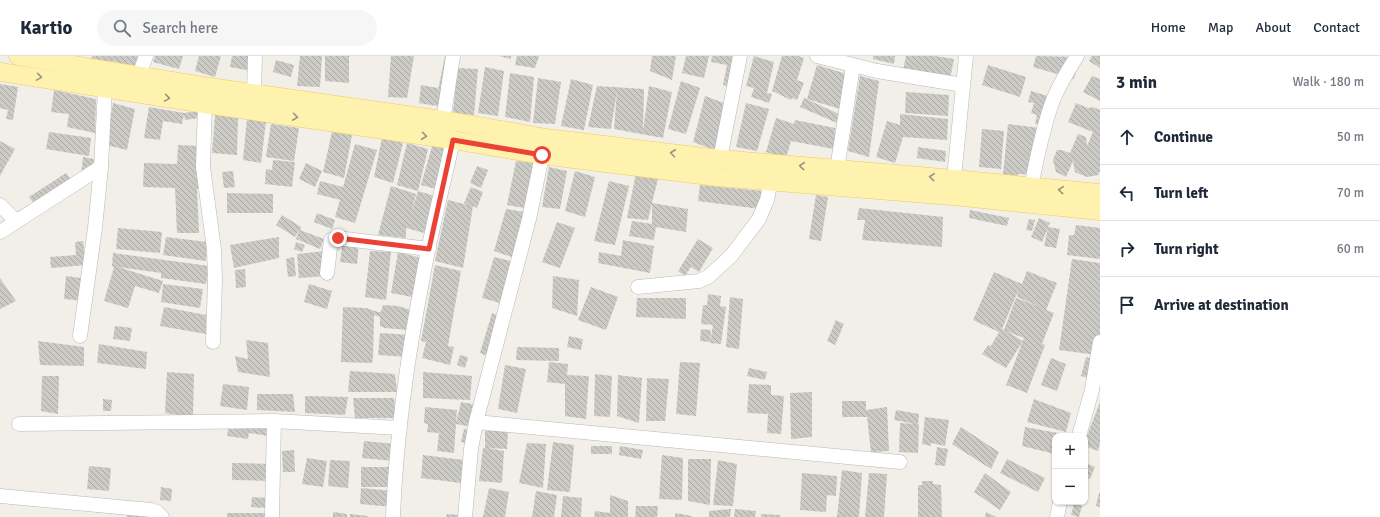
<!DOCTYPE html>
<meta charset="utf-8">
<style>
body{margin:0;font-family:Signika,sans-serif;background:#f6f6f7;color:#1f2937}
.controls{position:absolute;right:12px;bottom:12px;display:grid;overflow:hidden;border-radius:8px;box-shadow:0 1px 3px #0004}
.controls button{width:36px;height:36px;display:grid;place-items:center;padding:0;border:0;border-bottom:1px solid #e0e1e3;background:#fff;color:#1f2937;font:20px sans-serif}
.stop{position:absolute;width:12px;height:12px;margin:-9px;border:3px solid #ea4335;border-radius:50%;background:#fff}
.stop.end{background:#ea4335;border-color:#fff;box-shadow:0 1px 4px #0008}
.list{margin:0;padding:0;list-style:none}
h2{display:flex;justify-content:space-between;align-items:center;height:52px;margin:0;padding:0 16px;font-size:17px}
h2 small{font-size:13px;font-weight:400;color:#747a83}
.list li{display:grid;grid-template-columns:26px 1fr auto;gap:12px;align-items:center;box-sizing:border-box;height:56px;padding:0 16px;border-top:1px solid #e0e1e3}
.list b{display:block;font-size:15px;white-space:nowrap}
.list em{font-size:13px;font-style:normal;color:#747a83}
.icon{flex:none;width:22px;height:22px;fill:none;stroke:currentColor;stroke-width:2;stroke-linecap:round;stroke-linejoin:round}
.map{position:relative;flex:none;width:1100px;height:461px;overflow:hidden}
header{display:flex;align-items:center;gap:24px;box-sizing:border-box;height:56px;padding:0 20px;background:#fff;border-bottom:1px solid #e0e1e3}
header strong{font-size:19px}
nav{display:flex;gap:22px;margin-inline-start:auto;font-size:14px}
.search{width:280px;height:36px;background:#f6f6f7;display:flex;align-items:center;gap:10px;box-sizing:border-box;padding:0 14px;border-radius:22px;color:#747a83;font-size:15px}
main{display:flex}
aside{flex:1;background:#fff}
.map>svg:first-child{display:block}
</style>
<header>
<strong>Kartio</strong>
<div class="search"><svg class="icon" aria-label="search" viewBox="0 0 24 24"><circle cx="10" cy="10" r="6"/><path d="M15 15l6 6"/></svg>Search here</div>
<nav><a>Home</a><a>Map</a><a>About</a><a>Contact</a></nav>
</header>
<main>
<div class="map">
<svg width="1100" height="461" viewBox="0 0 1100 461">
<defs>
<pattern id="building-back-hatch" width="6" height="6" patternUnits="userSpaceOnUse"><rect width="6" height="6" fill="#cccac5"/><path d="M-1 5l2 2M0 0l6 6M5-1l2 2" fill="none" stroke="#a9a8a4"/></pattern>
</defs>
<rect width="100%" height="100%" fill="#f1efe8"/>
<path fill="url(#building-back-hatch)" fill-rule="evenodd" d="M92,0h54l-4,15 -29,-10 -4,10 -19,-7z
M155,0h28l-4,13 -26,-7z
M199,0h22l-6,21 -20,-6z
M232,0h22l-3,15 -21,-4z
M300,0h22l-2,31 -23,-1z
M325,0h24v27l-24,-2z
M391,0h23l-7,42 -19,-1z
M445,0h15l-2,12 20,1 -4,46 -21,-2 4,-40 -8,35 -30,-5 2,-18 17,3 -1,7z
M499,0h12v3z
M517,0h22l-4,12 -20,-3z
M652,0h24l-4,24 -22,-9z
M686,0h23l-5,22 -22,-5z
M712,0h29l-7,31 -11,-2 4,-20 -16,-3z
M754,0l20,6 -7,31 5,1 -3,9 -18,-6 3,-9 -8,-2z
M782,0h16l6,2 -7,22 7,3 -7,17 -5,-2 -1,2 -19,-9z
M873,0h22l-1,8 -21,-5z
M906,0h29l19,3 -4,20 -47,-9z
M1036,0l44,1 -6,22 -41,-12z
M1092,0h8v12l-11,-7z
M276,4l18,5 -3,12 -18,-5z
M817,9l33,10 -10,34 -33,-10z
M988,9l38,12 -6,20 -38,-12z
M485,11l19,4 -6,45 -20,-3z
M510,17l24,4 -4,45 -25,-5z
M860,20l19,5 -10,76 -21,-6z
M1092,20l8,3v22l-17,-9z
M538,22l23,4 -6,42 -22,-1z
M571,23l22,6 -9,45 -23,-4z
M681,25l19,7 -14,46 -18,-5z
M0,28l18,3 -5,33 -7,-1 2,-9 -8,-2z
M597,30l47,3 -1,43 6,-46 23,6 -9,46 -49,-9 3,-38 -6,38 -23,-2z
M1051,30l8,2 -9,39 -15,-3 2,-9 -6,-2 3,-10 -6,-1 3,-11 17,5z
M54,34l42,9 -1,34 -28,-6 2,-13 -18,-2z
M906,36l43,3 -1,21 -43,-3z
M705,40l19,7 -9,47 -22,-8z
M804,42l37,17 -4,8 -37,-16z
M113,47l22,6 -8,41 -21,-5z
M746,47l23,6 -12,42 -21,-4z
M1076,47l12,5 5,-1 7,3v61l-2,4 -11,2 -12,-5 -2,-11 -7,16 -10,-5 -3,-12 4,-10h4l9,3 8,-19 8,3 1,9 6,-14 -25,-10z
M149,51l35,6 15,-2 1,7 -15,2 -1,-5 -2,9 -19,-3 -3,19 -16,-2z
M900,58l48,5 -1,21 -44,-3 -8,26 -19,-6 11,-36 13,4z
M215,59l23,2 -1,38 -25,-2z
M776,62l18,6 1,-4 40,8 -1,21 -43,-8 -5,17 -20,-6z
M247,63l19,2 -5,42 -18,-3z
M271,68l28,4 -5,33 -28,-4z
M1008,68l33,4 -5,47 -18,-1v3l-15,-2z
M982,73l22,2 -3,38 -22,-2z
M49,76l42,6 -2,18 -43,-7z
M332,76l20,3 -8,43 -21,-6z
M382,82l21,5 -10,40 -19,-6z
M0,85l15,8 -15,27z
M407,87l21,6 -10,42 -21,-6z
M433,87l14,4 -11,42 -15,-4z
M355,88l22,6 -22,73 -20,-6 5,-17 -23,-6 3,-13 23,6z
M178,89l23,1 -2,43h-2l2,44h-22l-2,-45 -32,-1 1,-24 33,1z
M918,91l28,4 -1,11 -28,-4z
M83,101l11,2 -2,17 -11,-1z
M273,104l22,2 -3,25 -27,-3 1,-15 6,1z
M516,105l18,2 -9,45 -18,-3z
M306,107l16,8 -7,16 -16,-8z
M477,110l11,4 -7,18 -11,-5z
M549,111l18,4 -7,38 -18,-2z
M233,115l2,16 -11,1 -2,-16z
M575,115l20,6 -10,40 -20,-6z
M66,117l8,10 -37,25 -8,-11z
M636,117l22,6 -6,24 36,6 -2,23 -30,-5 -2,13 -25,-4 3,-15 20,3v-21l-4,17 -21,-2z
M609,125l20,5 -14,59 -21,-4z
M700,129l63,6 -3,18 -62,-8z
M391,130l25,8 -5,20 7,-23 17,5 -11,37 -18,-5v10l-28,-3z
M471,131l12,5 -6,16 -4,-2 -10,62 -28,-7 13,-61 20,5 -4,-2z
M227,137l46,1v19h-46z
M816,139l12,2 -7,44 -12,-2z
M859,152l84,9 -1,30 -80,-7 3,-20h-8z
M506,153l18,3 -10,46 -20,-7z
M970,154l39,8 -2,8 -38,-8z
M317,157l18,7 -3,9 -18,-7z
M282,159l19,12 -1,3 24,9 -4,10 -24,-10 3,-9 -4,7 -19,-12z
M1039,162l11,5 -2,4 12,2 -4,19 -12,-2 4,-18 -6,14 -11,-5z
M1029,163l6,1 -3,11 -6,-1z
M557,166l18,6 -15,40 -18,-6z
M1076,169l24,3v31l-33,-4 2,-20h5z
M118,172l44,4 -2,21 -44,-4z
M166,181l41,5 -1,19 -43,-6z
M279,181v21l-45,10 -4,-23z
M698,183l15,9 -14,24 -8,-5 -6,9 -7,-5z
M623,184l31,6 -4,27 -52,-10 1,-11 22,4z
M83,185l3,24 -35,3 -1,-11 26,-2 -1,-13z
M296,186l9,3 -3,7 -8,-3z
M343,186l16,2 -2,20 -17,-2z
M325,195l2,25 -28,2 -2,-24z
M370,195l21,1 -5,48 -21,-3z
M398,196l23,6 -9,39 -21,-4z
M113,197l96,13 -3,18 -45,-6v-5l-43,-6 45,14 -4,12 -24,-7 -7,22 -24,-7 10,-34 -2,-1z
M294,201l2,19 -8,1 -2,-18z
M494,201l17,4 -11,42 -18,-5z
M1072,203l28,4v70l-3,22 -38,-5z
M435,209l26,6 -13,75 6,1 -4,18 -28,-7 4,-16 -5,-1z
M245,213l1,18 -10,1 -1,-18z
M1027,215l30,12 -11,27 8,3 -12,31 3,1 -18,48 -21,-8 18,-47 -18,-7 17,10 -17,27 -24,-14 6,-9 3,1 8,-14 -26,-12 21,-48 28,12zM1018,235l-1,6 24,10 -25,-9 -12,32 -2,-1z
M66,220l22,3 -2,22 -22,-2z
M553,220l26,4 -2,36 -25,-8z
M0,222l16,23 -16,8z
M163,228l40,5 -3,19 -39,-6z
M309,228l23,7 -5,18 -23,-7z
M591,231l27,10 -12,33 -28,-10z
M708,238l13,2 -1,10 6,1 -5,37 -11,-1 3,-18 -12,-1 2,-19h4z
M730,241l13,2 -4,50 -13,-2z
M637,242h49v21l-50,-2z
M383,249l15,1 16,5 -6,19 -23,-2 -5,-2v-9l-6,-2 -1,43 -1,5 -31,-1 2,-55 23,1 12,4h5h-2z
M164,251l42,8v19l-46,-8z
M492,257l17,6 -13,40 -16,-6z
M836,264l8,4 -9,21 -8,-4z
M115,270l17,2 -2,13 -17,-2z
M701,273l10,1 -1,12 -10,-1z
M380,277l31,2 -2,22 -31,-2z
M569,280l14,3 -2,11 -14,-3z
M246,284l22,3 2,34 -32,-5 -3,-16 13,3z
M38,285l46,6v19l-44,-1z
M99,288l48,8 -1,17 -49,-6z
M517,291l42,1v13l-43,-1z
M460,299l8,2 -3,11 -8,-3z
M1086,301l11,3 -5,19 -11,-3z
M1051,302l15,6 -9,27 -16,-6z
M549,306l19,2 -1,11 22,1 -3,43 -21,-3v-32l-18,-2z
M680,306l20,1 -4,53 -20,-2z
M505,309l21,4 -9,44 -19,-4z
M749,312l18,4 -2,8 -18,-4z
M350,315l45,3 2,18h-49z
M167,316l27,2 -1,43 -28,-4z
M423,316l49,4 -2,24 -47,-2z
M595,318l17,2 -2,41 -16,-1z
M618,319l24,3 -3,45 -22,-7z
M42,320h17l-1,38 -17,-3z
M647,322l22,1 -4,42h-19z
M223,328l26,3 -2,23 -27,-4z
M749,328l22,1v10l13,1 -3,38 -14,-1 1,-19 -21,-1z
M812,336v45l-21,2 -1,-46z
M257,338h36l2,18 -38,-2z
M305,340l43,1 -3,18 -40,-2z
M353,342h41l2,20h-41z
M103,343l9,1 -1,11h-8z
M1034,343l37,14 -5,19 -39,-10z
M842,345h24v9l21,-3 2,44 -18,1 -4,-35h-25z
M461,346l17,3 -5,22 -17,-3 -2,29 -17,-2 2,-18 -12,-1 1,-8 -4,-1 1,-16 32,3 -1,13z
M1100,346v42l-2,7 -13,-5v-5z
M896,354l23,4 -1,10h1l-1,29 -19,-1 1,-29 15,1 -21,-4z
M230,361l40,7 -1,12 -20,-3 -1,6 -21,-3z
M925,361l24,3 -4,26 -14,-3v3l-9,-2z
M961,371l38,25 -8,17 -39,-25z
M1025,371l44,8v1h-14v18l-33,-8z
M464,373l8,1 -2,14 -9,-2z
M485,375h23l-1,18 -20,-1 17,3 -2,32 -23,-2 4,-33h2z
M364,385l31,3 -1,17 -32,-3z
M553,386l21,3 -4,47 -23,-2z
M527,387l19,1 -3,44 -24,-5z
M591,390h21v8h-21z
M620,390l23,4 -2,9 -22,-4z
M937,391l11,2 -3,17 -10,-1z
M294,394l1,22h-12l-1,-21z
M423,399l41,5 -3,23 -40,-5z
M662,399l21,3 -1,42 -23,-1z
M307,402l20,3 -4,26 -21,-3z
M688,403h23l-1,46 -22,-4z
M1007,403l38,19 -7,14 -38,-19z
M330,404l20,1 -2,27 -20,-2z
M718,404l19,4 -4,42 -20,-1z
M232,407l41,1v17l-41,-1z
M1086,407l9,4 -5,12 -5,-2z
M89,410l22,2 -2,23 -22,-2z
M361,411h37l1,20h-38z
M842,414l20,3 -3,44h-22z
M802,417l35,3 -1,20 -9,-1 -1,17 -26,-2z
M869,417l18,1 -3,43h-19z
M985,417l26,19 -11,18 -26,-18z
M922,425h11v3l8,1 1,32h-24v-32h4z
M161,431l11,2 -1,12 -11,-1z
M361,432l34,3 -1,16 -34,-3z
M489,432l20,4 -4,25h-22z
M536,435l21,4 -3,22h-22z
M1099,437h1v14l-4,-1z
M610,439l18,6v16h-34l1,-6 15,2z
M563,440l19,2 -1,19h-20z
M252,441l16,1 -1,10 -16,-1z
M1074,448l8,2 -3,11 -8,-2z
M636,450h22l-1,11h-22z
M731,453l-1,8h-21v-6z
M735,453l21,2 -1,6h-21z
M149,455v6h-22v-5z
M333,456l14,2v3h-14z
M986,456l10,5h-11z
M227,457h44v4h-44z
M675,457l17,3v1h-17z
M350,458l18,2v1h-18z
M447,458l13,1 -1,2h-13z
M761,458l19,1v2h-19z"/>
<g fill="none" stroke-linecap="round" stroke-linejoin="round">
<g stroke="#b5b8bc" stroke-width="15">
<path id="minor" d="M817,0l60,15 86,14
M139,19l7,-19
M254,37l1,-37
M205,48l-2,63 11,82 1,31 -2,62
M443,65l10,-65
M720,103l20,-103
M837,113l16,-103
M1031,131c6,-28 11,-57 21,-84 6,-17 16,-32 25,-47
M953,132l13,-132
M0,149l16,16
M0,176l101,-65
M327,217l4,-33 6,-2 92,11
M638,231l61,-6 9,-4 23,-21 28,-37 8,-19 4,-20
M80,280l15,-108 6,-61 4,-79
M476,366l424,40
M19,368l255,-3 126,7
M1079,380l13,-46 8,-48
M0,440l151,14 6,2 5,5
M272,461l2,-96
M393,461c3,-78 14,-158 29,-235 8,-48 21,-95 31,-142
M465,461l6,-68 5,-27 53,-203 15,-73
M1057,461l3,-15"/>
</g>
<g stroke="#f2c960" stroke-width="19">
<path id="major" d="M18,0l191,31 247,35 90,16 174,21 234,20 146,14
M0,16l205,32 248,36 89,15 175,22 236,19 147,15"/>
</g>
<use href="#minor" stroke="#fff" stroke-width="14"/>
<use href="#major" stroke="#fff2af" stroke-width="18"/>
</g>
<defs><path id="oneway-chevron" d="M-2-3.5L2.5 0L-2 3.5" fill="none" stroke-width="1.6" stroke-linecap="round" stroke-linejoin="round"/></defs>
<g stroke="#979581">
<use href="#oneway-chevron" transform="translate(39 21) rotate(9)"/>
<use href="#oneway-chevron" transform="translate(167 42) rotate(9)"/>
<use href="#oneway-chevron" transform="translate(295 61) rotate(8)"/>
<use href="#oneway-chevron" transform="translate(424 80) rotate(8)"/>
<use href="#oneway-chevron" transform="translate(673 97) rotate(-173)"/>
<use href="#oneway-chevron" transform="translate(802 110) rotate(-175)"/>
<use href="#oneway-chevron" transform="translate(932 121) rotate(-175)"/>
<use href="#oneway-chevron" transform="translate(1061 134) rotate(-175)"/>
</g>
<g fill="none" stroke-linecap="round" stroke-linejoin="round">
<path stroke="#ea4335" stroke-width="5" d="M338,182l91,11 24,-109 89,15"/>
</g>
</svg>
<div class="controls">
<button>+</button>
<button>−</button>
</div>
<div class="stop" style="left:542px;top:99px"></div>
<div class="stop end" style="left:338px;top:182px"></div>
</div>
<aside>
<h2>3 min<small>Walk · 180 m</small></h2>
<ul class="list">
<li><svg class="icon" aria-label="ahead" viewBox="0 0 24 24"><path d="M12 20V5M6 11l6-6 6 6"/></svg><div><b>Continue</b></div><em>50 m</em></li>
<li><svg class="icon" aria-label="left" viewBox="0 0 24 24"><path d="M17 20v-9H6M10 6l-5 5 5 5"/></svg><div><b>Turn left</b></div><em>70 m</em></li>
<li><svg class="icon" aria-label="right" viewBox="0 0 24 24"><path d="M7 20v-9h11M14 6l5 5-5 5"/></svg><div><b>Turn right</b></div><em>60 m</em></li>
<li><svg class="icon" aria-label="arrive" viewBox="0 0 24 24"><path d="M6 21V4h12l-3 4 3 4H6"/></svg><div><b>Arrive at destination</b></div></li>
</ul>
</aside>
</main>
